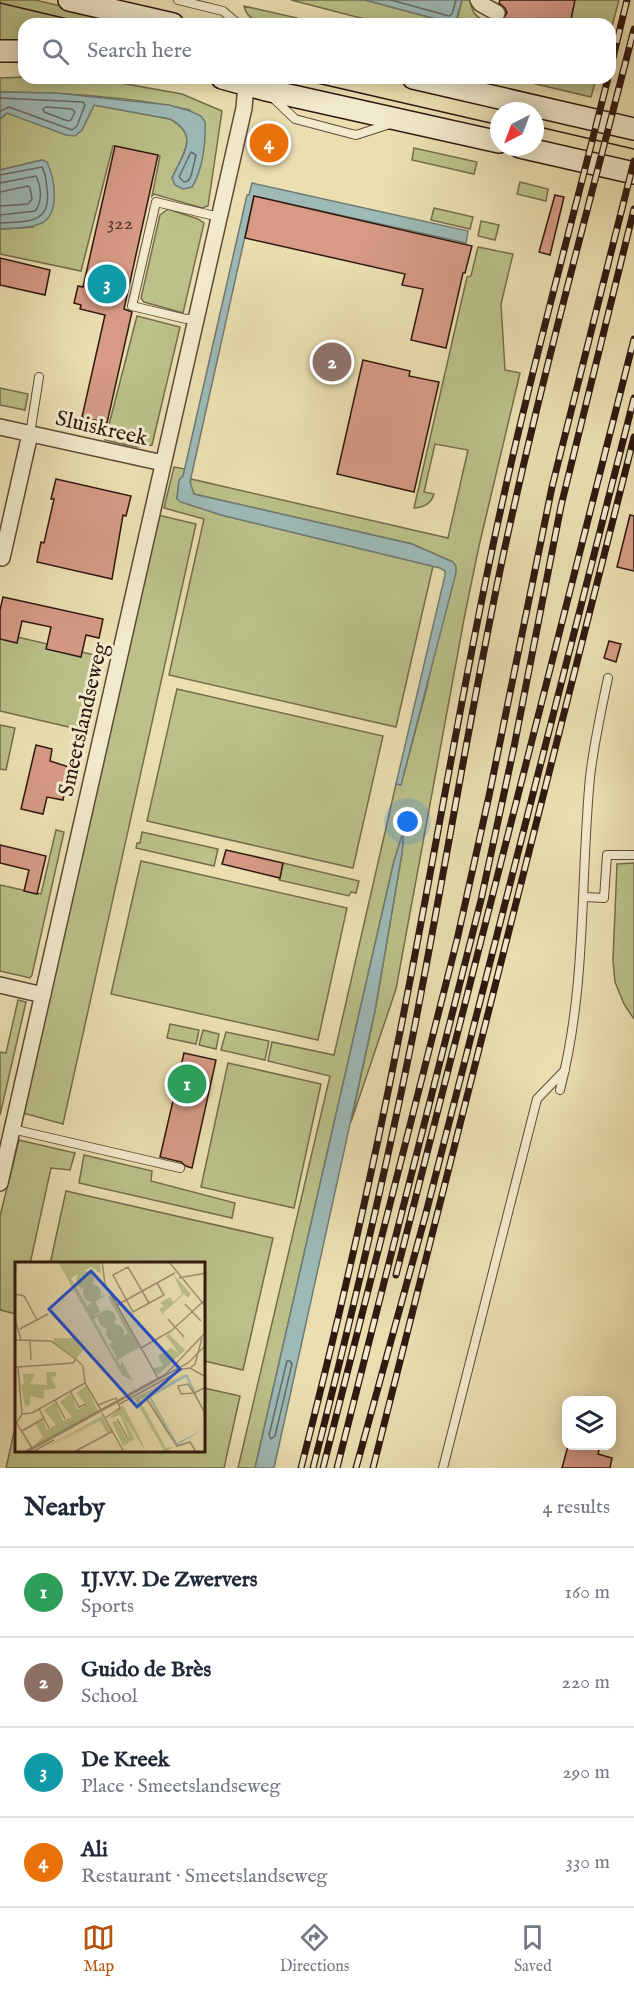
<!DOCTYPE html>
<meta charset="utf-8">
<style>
body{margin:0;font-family:"IM FELL English",serif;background:#f2f2f3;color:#1f2937}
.controls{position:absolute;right:18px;bottom:18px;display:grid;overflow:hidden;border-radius:12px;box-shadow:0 3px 15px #0003}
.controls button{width:54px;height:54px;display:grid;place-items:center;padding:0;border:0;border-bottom:2px solid #e0e1e3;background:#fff;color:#1f2937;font:30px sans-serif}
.compass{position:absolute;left:490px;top:102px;width:54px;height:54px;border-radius:50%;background:#fff;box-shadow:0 3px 15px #0003;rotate:222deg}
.you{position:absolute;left:408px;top:822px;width:21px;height:21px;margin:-15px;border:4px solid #fff;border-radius:50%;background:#1a73e8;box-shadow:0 0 0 9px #1a73e833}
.badge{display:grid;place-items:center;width:39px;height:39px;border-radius:50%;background:#b45309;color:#fff;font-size:20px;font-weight:700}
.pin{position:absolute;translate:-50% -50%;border:3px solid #fff;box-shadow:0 2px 6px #0006}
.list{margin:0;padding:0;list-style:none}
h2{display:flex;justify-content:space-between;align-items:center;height:78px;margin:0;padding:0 24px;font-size:26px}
h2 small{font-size:20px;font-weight:400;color:#747a83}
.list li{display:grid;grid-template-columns:39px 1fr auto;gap:18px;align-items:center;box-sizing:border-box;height:90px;padding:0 24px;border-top:2px solid #e0e1e3}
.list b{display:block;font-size:22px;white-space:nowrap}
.list p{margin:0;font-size:20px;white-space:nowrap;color:#747a83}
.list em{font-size:20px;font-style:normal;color:#747a83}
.icon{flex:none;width:33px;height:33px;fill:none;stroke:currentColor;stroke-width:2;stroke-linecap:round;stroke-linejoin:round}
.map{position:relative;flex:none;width:634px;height:1468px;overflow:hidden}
.search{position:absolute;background:#fff;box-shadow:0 3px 15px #0003;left:18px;right:18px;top:18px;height:66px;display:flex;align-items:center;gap:15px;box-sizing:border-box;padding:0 21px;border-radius:18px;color:#747a83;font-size:22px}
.sheet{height:438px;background:#fff}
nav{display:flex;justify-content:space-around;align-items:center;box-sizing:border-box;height:84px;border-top:2px solid #e0e1e3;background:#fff;font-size:16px;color:#747a83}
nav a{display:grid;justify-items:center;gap:3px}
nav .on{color:#b45309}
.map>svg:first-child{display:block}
</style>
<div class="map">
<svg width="634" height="1468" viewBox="0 0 634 1468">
<rect width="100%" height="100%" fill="#ebdfb1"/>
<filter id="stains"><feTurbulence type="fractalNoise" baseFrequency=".00333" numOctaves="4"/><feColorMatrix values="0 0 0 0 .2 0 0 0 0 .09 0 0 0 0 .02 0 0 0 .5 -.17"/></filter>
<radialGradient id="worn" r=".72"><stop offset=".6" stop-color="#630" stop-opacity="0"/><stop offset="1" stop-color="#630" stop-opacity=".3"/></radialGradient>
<path fill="#bbc189" stroke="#756d4c" stroke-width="1.5" d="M0,0h35l103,24h-114v21l-24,1z
M291,0h74l90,24h-71z
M462,0h8c2,12 5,17 16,21v3h-30z
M575,0h44l-9,34v-10h-40z
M244,6l53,12 -1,3 -3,3c-16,0 -45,3 -49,-18z
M23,77l92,5 67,12 40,17 -14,95 -6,2 -48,-14 -2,2 8,-40 -47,-10 -32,125 -81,-17v-25l33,-2 9,-67 -42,10v-51l7,-6 15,5 60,12 12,-25 76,14c30,16 13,35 2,59l20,9 -2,-77c-59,-14 -129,-17 -190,-18v-14z
M511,78h88l-2,5h-2l-4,14z
M414,148l63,14 -3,12 -62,-14z
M520,182l28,7 -2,12 -29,-7z
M434,208l39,9 -3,12 -39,-9z
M168,209l30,10 6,4 -21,90 -39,-11 -3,-4 19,-83z
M481,221l18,4 -4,15 -17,-4z
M478,247l35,7 -12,50 4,66 15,3 -41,173 -14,68 -69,375 -45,133 24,-111 27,-158 2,-23 -10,31 -139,607h-17l92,-392 -62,-15 4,-19 62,13 62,-271 5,1 26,-98 26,-125 -41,-18 -218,-50 -4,-8 1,-7 257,59 20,-88 -33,-6 -11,48 10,2c-3,10 -10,13 -20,14l53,-231 4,-1z
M137,316l43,11 -28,118 -16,2 -31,-7z
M0,388l28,6 -3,16 -25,-5z
M174,467l11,2 -2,7 -4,5 -2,18 44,16 212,51 -37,161 -227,-52 35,-156 -40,-11z
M158,515l38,9 -133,600 -40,-11z
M0,633l103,24 -17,74 -86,-20z
M177,689l206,47 -30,132 -206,-47z
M0,725l15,3 -9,42 -6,-1z
M56,830l8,2 -32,143 -2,3 -30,-7v-86l41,9z
M142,832l76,17 -4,17 -78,-18 1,-5h3z
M141,861l206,47 -29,132 -207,-46z
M283,863l76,18 -3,12 -5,-1 -2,4 -70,-16z
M634,863v156l-10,-15 -9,-22 -2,-22 4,-96z
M18,1000l8,2 -26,113v-63l6,1z
M170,1024l29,6 -3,14 -29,-6z
M203,1030l16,4 -3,15 -17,-4z
M226,1032l43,9 -4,19 -44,-10z
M228,1063l93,21 -27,124 -93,-21z
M19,1140l56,13 -5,17 -19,-2 -21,96h-14v50l-16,-4v-94z
M84,1155l68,16 -1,10 84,22 -3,15 -153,-35z
M66,1191l207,47 -30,132 -39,-9v-97h-154z
M204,1388l36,8 -16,72h-218l10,-45v29h188z"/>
<path fill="#9dbab7" stroke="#717a74" stroke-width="1.5" d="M365,0h97l-7,24z
M0,92l57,1 112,12 21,6 11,5 4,6c1,19 -2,48 -13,65l-9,2 -8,-4 -3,-7c11,-24 28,-43 -2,-59l-76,-14 -12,25 -7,6 -9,-1 -59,-22 -7,6z
M42,160l5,2c7,15 14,51 -5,61 -12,6 -29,5 -42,6v-59z
M252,183l216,48 -2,12 -212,-47 -64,286 4,12 218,50 41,18 3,4v7l-55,212 -5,-1 49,-209v-4l-5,-3 -219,-53 -40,-13 -4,-3 2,-19 4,-4 64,-281h2z
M404,829l-2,24 -27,158 -101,457h-19l139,-607z"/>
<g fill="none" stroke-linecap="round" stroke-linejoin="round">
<path stroke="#666a64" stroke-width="1.5" d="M391,0l58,16 3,-2 4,-14
M0,98l83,4 2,3 -8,21 -5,4 -63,-23 -9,4
M46,107l26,2 3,3 -4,8 -3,1 -24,-9 -1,-3z
M191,152l5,3 -5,21 -3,5 -4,1 -5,-5z
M0,175l42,-8c4,6 4,15 5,22 5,36 -21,32 -47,34
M0,183l36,-7c5,10 7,25 -1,35l-35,4
M0,192l28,-6 2,2 2,11 -4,5 -28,2
M287,1361h3l2,3 -17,72 -4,3 -2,-4z"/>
</g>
<path fill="#d69a85" stroke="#2f1910" stroke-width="1.5" d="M500,0h75l-5,24h-75l7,-3 5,-8 -2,-5 -6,-5z
M115,146l43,9 -34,154 8,3 -25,111 -25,-6 23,-102 -25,-6 1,-4 -7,-2 4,-17 5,1z
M555,195l9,2 -14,58 -11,-3z
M254,196l218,50 -7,27h-2l-17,75 -35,-8 12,-51 -21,-4 3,-11 -160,-36z
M0,258l50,12 -5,25 -45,-10z
M363,360l47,11 -1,5 30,6 -25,110 -77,-18z
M56,479l75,17 -5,20 -3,-1 -11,64 -75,-17 4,-20 3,1 10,-44h-3z
M630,515l4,1v55l-17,-4z
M3,597l100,22 -4,19 -13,-3 -5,22 -35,-8 5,-22 -29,-6 -5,22 -17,-4v-29z
M609,641l12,3 -5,18 -12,-4z
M36,745l16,4 -2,12 19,6 -6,33 -16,-3 -4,17 -22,-5z
M0,845l46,11 -9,38 -13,-3 5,-21 -29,-7z
M226,850l57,13 -3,15 -58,-14z
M184,1053l32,7 -24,108 -6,-2 -5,-4 -21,-5z
M568,1446h32l-2,8 14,4 -2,10h-48z"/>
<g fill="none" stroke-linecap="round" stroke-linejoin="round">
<g stroke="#5e4a38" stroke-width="10">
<path id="service" d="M178,0l45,11 15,13
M271,96l24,23 53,14 8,2 34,-11
M196,318l-10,1 -54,-13 24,-104 63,15
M30,434l9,-57
M584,897l20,1 3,-43h27
M560,1090c27,-105 20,-208 30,-313 4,-34 11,-66 18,-99
M12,1129l168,39
M443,1468l94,-369 28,-29"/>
</g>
<g stroke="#5e4a38" stroke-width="18">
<path id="minor" d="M478,0l3,4 16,9
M0,427l163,36
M2,558l28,-124
M0,985l43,10
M0,1183l244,-1075 2,-23"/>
</g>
<g stroke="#2f1910" stroke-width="24">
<path id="secondary" d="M69,0l104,24
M0,51h24
M222,78l44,12 233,52
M413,78l221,51
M520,147l114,26"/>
</g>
<use href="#service" stroke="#f2eacc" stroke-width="8"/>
<use href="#minor" stroke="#f2eacc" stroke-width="15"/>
<use href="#secondary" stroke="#f2eacc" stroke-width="21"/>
<path stroke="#2f1910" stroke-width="1.5" d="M0,3l89,21
M295,78l204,47
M535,126l99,23"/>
<g stroke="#2f1910" stroke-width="7">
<path id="rail" d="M610,70l17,-70
M396,1275l238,-936
M301,1468c38,-148 72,-297 101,-446 31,-157 57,-315 90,-472 33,-158 77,-315 116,-472
M313,1468c37,-144 71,-288 100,-433 31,-158 56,-317 89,-474 38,-178 87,-355 132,-532
M323,1468l134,-528 32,-144 63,-309 82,-326
M337,1468l144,-568 33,-153 47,-241 73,-297
M356,1468l69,-251 209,-819
M373,1468l261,-1031"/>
</g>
<use href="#rail" stroke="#f2eacc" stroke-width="4.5" stroke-dasharray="14" stroke-linecap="butt"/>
</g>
<g text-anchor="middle" stroke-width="6" stroke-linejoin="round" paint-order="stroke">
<g font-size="20" fill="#59392d">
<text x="120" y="229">322</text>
</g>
<g font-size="22" fill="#2f1910" stroke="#f2eacc">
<text transform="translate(102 427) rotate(13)" y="8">Sluiskreek</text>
<text transform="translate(82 719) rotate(-77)" y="8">Smeetslandseweg</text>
</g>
</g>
<g transform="translate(15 1262)">
<rect width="190" height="190" fill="#ebdfb1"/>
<path d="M43,0h42l1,12 -10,-7 -20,11 16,28 16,-11 2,1 -10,5 5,11 -7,4 14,-5 -13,8 21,39 23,-10 -21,12 4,7v-7l12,21 -11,-6zM61 18a9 9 0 1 1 18 0a9 9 0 1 1-18 0ZM159,13l17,19 -3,4 -4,-4 -13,12 -8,7 2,5 -6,-9 5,-3 -4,-3 10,-6 3,5 9,-8zM68 31a9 9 0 1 1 18 0a9 9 0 1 1-18 0ZM96,34l29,52 -23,9 -8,-13 19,-11 -20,-36zM83 57a9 9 0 1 1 18 0a9 9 0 1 1-18 0ZM91 71a9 9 0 1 1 18 0a9 9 0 1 1-18 0ZM154,72l16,16 -27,25 -5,-7 10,-2 -5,-10 13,-8 8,5 -13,-17zM39,76h19l13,10 -10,10 -23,-16zM31,110h10v4l-5,1 5,11 -12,2v9l-14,-3v9l-5,1 -4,-21 3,-1 -1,-10h12l-5,10 17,1zM172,111l-39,22 23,39 -5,-7 2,9 -20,-39 -9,2 27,49 8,-1 -9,5 -31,-54zM71,124l12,25 -65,35 10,-9 -8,-13 8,-4 4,10 9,-5 -12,-15 11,-8 8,19 9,-4 -12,-15 11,-9 6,17 9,-5 -10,-12zM108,143l15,29 8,18 -25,-39 14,26 -12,7 -11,-24 4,-1 10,17 3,-2 -9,-21 -12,4zM87,154l9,15 -4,2 -7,-12 -58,31 58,-32 -63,32z" fill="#bbc189"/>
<path d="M172,112l18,39 -19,-36 -35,20 26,46 27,-14 -27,16 -29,-50z" fill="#9dbab7"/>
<path fill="none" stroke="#a09071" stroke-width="1.5" d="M87,0l3,22 53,94M154,0l37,45M164,16l27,-5M0,32l9,2 13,24M134,41l-21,-36 -15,8 20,37 31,-17 -7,-12M170,42l16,17M102,43l58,-32M153,57l16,18M0,58l6,19M5,67l28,-15M0,78l36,1 26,19 6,6 2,17 16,27M15,78l1,20M126,86l30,-17 35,-32M0,105h3l4,47M3,105l55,-4 3,-4M175,106l5,-4 7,-26M173,122l6,9 -13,1 -3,-8zM191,125l-12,6 12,22M55,129l9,16 7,-3M131,136l31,48 13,-4 6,10M40,138l10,19M83,143l18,-7 4,10 -15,10M103,143l65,-36 7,-1 16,9M24,147l10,19M87,151l22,39M102,157l10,18M1,160l16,26M2,160l5,-8 10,-1 53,-30M7,169l22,-13M9,190l142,-78 40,-42M12,190l161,-89 18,-18M17,190l22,-12M59,190l39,-21"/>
<path fill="#1d4ed8" fill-opacity="0.15" stroke="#1d4ed8" stroke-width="3" d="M76,9l89,98 -43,38 -88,-98z"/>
<rect width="190" height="190" fill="none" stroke="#2f1910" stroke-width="3"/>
</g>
<rect width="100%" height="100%" filter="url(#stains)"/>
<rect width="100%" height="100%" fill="url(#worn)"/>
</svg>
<div class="controls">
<button><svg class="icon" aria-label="layers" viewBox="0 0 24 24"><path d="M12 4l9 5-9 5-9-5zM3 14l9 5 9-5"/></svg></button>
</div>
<svg class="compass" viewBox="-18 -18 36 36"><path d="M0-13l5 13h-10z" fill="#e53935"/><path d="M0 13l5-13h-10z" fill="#747a83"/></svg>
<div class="you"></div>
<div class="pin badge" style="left:187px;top:1084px;background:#2e9e5b">1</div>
<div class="pin badge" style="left:332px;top:362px;background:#8d6e63">2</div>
<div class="pin badge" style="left:107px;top:284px;background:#0f9aa8">3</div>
<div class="pin badge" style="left:269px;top:143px;background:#e8710a">4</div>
<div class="search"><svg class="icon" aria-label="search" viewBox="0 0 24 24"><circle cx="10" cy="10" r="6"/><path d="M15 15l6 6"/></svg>Search here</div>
</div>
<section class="sheet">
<h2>Nearby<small>4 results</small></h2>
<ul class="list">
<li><span class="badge" style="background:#2e9e5b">1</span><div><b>IJ.V.V. De Zwervers</b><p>Sports</p></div><em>160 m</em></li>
<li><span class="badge" style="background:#8d6e63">2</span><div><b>Guido de Brès</b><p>School</p></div><em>220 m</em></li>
<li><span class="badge" style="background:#0f9aa8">3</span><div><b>De Kreek</b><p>Place · Smeetslandseweg</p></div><em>290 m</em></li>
<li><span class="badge" style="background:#e8710a">4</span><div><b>Ali</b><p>Restaurant · Smeetslandseweg</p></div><em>330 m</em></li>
</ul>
</section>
<nav>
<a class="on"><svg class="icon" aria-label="map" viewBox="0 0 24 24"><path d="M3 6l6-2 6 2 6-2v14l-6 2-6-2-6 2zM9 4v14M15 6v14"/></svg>Map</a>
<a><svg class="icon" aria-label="directions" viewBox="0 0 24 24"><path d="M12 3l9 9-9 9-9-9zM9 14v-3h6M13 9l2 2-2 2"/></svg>Directions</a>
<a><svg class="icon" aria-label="saved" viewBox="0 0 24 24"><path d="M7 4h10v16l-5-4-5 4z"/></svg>Saved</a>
</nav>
